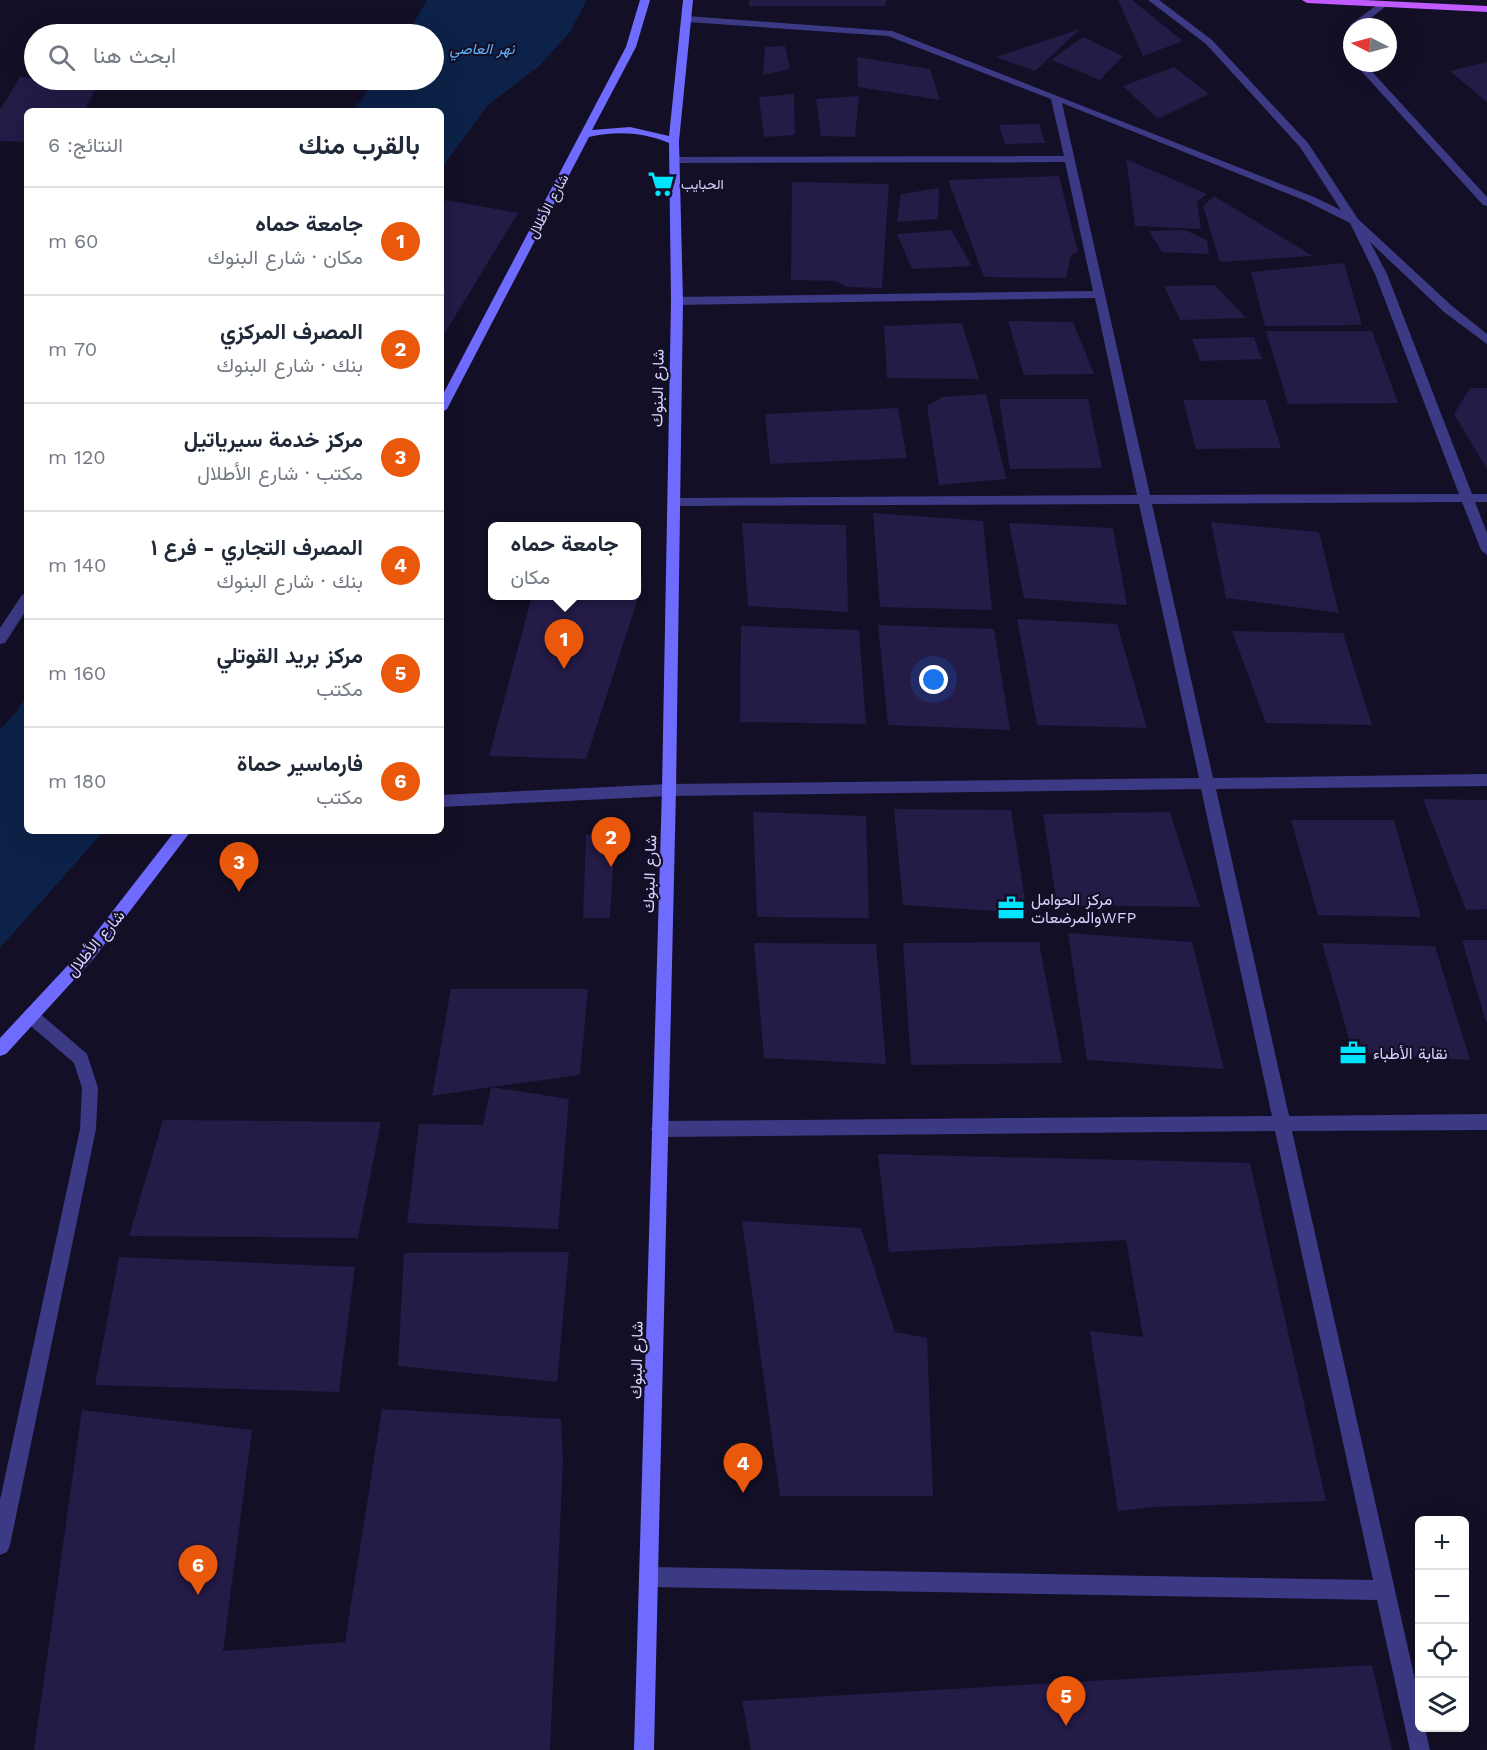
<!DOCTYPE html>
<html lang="ar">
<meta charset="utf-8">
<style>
body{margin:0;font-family:"Work Sans",Vazirmatn,sans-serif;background:#f6f6f7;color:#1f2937;direction:rtl}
.controls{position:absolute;right:18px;bottom:18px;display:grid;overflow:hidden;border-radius:9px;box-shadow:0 6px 24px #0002}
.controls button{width:54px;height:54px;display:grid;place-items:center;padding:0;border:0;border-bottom:2px solid #e0e1e3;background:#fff;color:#1f2937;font:30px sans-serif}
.compass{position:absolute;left:1343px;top:18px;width:54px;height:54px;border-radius:50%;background:#fff;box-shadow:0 6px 24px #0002;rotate:276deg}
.you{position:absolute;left:934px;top:680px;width:21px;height:21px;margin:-15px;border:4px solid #fff;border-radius:50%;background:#1a73e8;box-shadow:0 0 0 9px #1a73e833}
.badge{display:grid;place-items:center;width:39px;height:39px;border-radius:50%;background:#ea580c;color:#fff;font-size:20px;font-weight:700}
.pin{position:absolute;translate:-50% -50px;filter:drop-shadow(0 2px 3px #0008)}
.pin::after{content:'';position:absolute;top:32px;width:21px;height:18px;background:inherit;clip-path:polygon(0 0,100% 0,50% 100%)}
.popup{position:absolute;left:488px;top:522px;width:153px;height:78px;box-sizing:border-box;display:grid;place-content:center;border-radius:9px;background:#fff;filter:drop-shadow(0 2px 4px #0005);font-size:20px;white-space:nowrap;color:#747a83}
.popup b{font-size:22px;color:#1f2937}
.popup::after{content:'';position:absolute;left:50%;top:100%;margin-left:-12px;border:12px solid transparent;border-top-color:#fff}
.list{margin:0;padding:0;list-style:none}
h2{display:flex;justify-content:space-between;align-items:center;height:78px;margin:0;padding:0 24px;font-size:26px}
h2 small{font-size:20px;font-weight:400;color:#747a83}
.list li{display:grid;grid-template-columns:39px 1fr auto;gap:18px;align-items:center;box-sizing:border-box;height:108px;padding:0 24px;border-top:2px solid #e0e1e3}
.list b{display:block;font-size:22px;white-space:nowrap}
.list p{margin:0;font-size:20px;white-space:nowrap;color:#747a83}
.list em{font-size:20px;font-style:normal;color:#747a83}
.icon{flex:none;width:33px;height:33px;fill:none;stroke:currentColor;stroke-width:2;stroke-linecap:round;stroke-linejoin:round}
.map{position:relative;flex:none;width:1487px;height:1750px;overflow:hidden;direction:ltr}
.search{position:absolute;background:#fff;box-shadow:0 6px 24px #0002;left:24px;top:24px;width:420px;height:66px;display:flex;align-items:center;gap:15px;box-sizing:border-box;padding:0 21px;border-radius:33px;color:#747a83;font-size:22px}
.panel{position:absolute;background:#fff;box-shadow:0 6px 24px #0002;left:24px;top:108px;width:420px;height:726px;border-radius:9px;direction:rtl}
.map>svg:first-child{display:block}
</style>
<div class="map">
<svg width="1487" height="1750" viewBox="0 0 1487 1750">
<rect width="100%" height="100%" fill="#130f26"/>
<path fill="#0c2248" d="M427,0h160l-17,32 -31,34 -51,39 -47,64v-58h-88l22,-31h59v-46h-27z
M27,695v136h77l-104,117v-218l18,-20z"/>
<path fill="#241b47" d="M749,0h137l-1,6h-136z
M1118,0h14l51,41 -40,15z
M1080,29l-45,42 -39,-14z
M1083,37l40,19 -23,24 -49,-20z
M785,46l5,23 -27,6 2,-28z
M857,57l73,12 10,31 -82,-13z
M1487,62v40l-37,-31z
M1174,67l35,27 -51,25 -35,-33z
M20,77l14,1v2h67l-17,31h-57v31l-27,-1v-31z
M794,94l1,41 -31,2 -5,-40z
M859,96l-4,41 -34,-1 -5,-37z
M1039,124l6,19 -40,1 -6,-19z
M1126,159l81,35 -10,8 4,27 -66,-3z
M1059,176l19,76 -7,3 -5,23 -82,-1 -36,-97z
M792,182l97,2 -7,104 -35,-1 -12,-6 -44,-1z
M939,188l-1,31 -41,3 4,-28z
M1214,196l99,60 -93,6 -17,-56z
M446,200l72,13 -75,123h-2v-129z
M951,230l21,36 -60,3 -15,-35z
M1185,230l22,10 2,14 -47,-2 -13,-21z
M1344,263l18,62 -97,1 -14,-54z
M1215,285l31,33 -66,2 -16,-34z
M1008,321l65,1 21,52 -70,1z
M962,323l17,56 -92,-1 -3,-52z
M1266,331h106l26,72 -110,1z
M1254,337l8,22 -62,2 -8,-22z
M1470,388h17v81l-33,-55z
M986,394l20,85 -67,6 -12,-79 15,-9z
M999,399h89l14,69 -92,1z
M1183,400h83l15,48 -85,1z
M898,408l9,50 -137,6 -5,-50z
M873,513l110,8 9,89 -112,-3z
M1211,522l108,10 20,81 -113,-15z
M742,523l104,2 2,87 -100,-6z
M1009,523l104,5 14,77 -103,-7z
M636,580l7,3 -57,176 -97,-3 43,-160h104z
M1017,619l100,5 30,104 -110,-3z
M878,625l116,4 16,101 -122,-5z
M741,626l118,4 7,94 -126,-2z
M1232,631l111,2 29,92 -106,-2z
M1423,799l64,1v109l-21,1z
M894,809l117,1 16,103 -124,-8z
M753,812l113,4 3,102 -112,-1z
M1170,812l30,95 -143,-2 -14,-91z
M1291,820h103l27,97 -103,-2z
M615,834l-5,84h-27l3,-83z
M1068,933l124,9 32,127 -137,-9z
M1462,940h25v82h-1z
M1039,942l23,121 -151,2 -8,-122z
M754,943l122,1 10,120 -122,-6z
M1322,943l113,3 35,114 -117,-7z
M451,989h137l-8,86 -89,12 78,12 -11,130 -151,-6 12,-99 64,1 8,-38 -59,9z
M163,1120l218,2 -23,116 -229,-2z
M878,1154l372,9 76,338 -172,6 -36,4 -28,-180 53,6 -17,-97 -237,12z
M742,1221l119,7 34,104 32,6 6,158h-153z
M569,1252l-12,130 -159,-16 6,-113z
M119,1257l236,10 -16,125 -244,-7z
M382,1409l179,10 2,42 -13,289h-516l48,-340 170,20 -29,221 122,-9z
M1372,1665l20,85h-641l-9,-49z"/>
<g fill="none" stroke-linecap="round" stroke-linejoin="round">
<path fill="#3d3a85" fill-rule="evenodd" d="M1148,0h11l53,40 96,103 50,76 94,87 35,28v10l-43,-32 -74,-70 17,32 85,220h15v8h-12l12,31v22l-6,-5 -19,-48 -310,2 61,274 274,-4v12l-271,3 73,327 198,-2v16l-195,1 128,571v26h5l5,22h-20l-33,-150 -727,-13 -7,-3 -3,-7 3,-7 7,-3 723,13 -98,-449 -616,6 -6,-3 -2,-5 2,-5 6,-3 613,-5 -71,-327 -532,7 -228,11v-12l228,-11 530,-6 -60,-274 -466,2 -6,-4 6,-4 464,-3 -42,-197 -418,7 -6,-4 6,-4 416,-6 -28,-129 -390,1 -5,-3 5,-3 389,-1 -13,-57 -163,-63 -201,-14 -5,-3 5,-3 205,15 422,166 27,13 -41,-63 -94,-103zM1062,103l244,98 44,22 25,51 84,220 -309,1z
M1381,2l8,2 -30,23 -9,2v-4z
M1354,63h10l123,134v9l-4,-1z
M27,593v16l-22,34 -5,1v-16l22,-33z
M31,1009l6,2 50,43 11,34 -2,41 -86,416 -3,7 -7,3v-55l80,-371 2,-41 -8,-25 -49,-42 -2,-5 2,-5z"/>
<path fill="#6f6bff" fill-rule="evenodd" d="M640,0h10l-14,47 -44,83 38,-3 39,9 14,-136h10l-14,141 4,160 -7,489 -22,960h-20l28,-960 9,-489 -2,-158c-27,-11 -53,-12 -80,-6l-142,272 -6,4v-15l185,-351z
M175,831h16l-97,127 -88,96 -6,2v-18l84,-90z"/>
<path fill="#c25bff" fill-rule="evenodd" d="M1302,0h62l123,6v6l-180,-9z"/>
</g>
<defs>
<g id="supermarket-bare" transform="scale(2.07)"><path d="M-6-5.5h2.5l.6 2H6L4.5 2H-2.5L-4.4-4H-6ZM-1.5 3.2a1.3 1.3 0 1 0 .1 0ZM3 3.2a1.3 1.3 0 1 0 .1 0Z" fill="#00e5ff" stroke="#130f26" stroke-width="2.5" paint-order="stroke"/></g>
<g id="office-bare" transform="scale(2.07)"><path d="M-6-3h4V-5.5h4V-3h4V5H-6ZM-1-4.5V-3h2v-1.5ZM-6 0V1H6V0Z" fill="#00e5ff" stroke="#130f26" stroke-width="2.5" paint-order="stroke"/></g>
</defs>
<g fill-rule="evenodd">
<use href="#supermarket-bare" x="661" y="184"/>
<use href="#office-bare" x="1011" y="908"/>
<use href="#office-bare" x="1353" y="1053"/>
</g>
<g text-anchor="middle" stroke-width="4.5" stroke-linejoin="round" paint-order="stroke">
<g font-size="14" fill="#d9d4ff" stroke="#130f26" text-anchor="start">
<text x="681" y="189">الحبايب</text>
</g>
<g font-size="14" fill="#d9d4ff" stroke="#130f26">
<text transform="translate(548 206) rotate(-62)" y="5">شارع الأطلال</text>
</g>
<g font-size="15" font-style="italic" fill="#62b6ff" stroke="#130f26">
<text x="482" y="54">نهر العاصي</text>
</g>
<g font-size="16" fill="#d9d4ff" stroke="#130f26">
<text transform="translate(657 388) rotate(-89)" y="6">شارع البنوك</text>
<text transform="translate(649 874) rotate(-88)" y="6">شارع البنوك</text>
<text transform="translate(95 943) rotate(-50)" y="6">شارع الأطلال</text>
<text transform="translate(636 1360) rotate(-89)" y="6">شارع البنوك</text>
</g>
<g font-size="16" fill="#d9d4ff" stroke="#130f26" text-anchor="start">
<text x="1031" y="905">مركز الحوامل<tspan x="1031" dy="18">والمرضعاتWFP</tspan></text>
<text x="1373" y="1059">نقابة الأطباء</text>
</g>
</g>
</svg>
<div class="controls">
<button>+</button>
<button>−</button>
<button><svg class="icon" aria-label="locate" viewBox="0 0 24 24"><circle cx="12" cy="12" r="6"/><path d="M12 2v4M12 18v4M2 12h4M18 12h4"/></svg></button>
<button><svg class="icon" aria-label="layers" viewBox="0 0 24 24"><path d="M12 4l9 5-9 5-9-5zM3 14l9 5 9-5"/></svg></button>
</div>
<svg class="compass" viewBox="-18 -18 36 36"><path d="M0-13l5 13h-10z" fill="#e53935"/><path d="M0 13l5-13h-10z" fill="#747a83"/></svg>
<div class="you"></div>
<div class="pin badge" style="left:564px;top:669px">1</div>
<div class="popup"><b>جامعة حماه</b>مكان</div>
<div class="pin badge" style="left:611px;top:867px">2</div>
<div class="pin badge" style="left:239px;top:892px">3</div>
<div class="pin badge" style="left:743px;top:1493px">4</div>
<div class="pin badge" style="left:1066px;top:1726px">5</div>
<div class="pin badge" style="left:198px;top:1595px">6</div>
<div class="search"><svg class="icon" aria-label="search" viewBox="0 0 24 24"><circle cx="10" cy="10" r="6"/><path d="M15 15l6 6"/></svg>ابحث هنا</div>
<section class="panel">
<h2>بالقرب منك<small>النتائج: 6</small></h2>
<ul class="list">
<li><span class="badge">1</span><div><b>جامعة حماه</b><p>مكان · شارع البنوك</p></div><em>60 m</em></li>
<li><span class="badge">2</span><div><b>المصرف المركزي</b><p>بنك · شارع البنوك</p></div><em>70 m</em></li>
<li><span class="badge">3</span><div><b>مركز خدمة سيرياتيل</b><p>مكتب · شارع الأطلال</p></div><em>120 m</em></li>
<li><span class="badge">4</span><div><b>المصرف التجاري - فرع ١</b><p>بنك · شارع البنوك</p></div><em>140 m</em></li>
<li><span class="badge">5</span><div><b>مركز بريد القوتلي</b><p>مكتب</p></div><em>160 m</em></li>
<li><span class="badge">6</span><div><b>فارماسير حماة</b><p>مكتب</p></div><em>180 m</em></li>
</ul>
</section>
</div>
